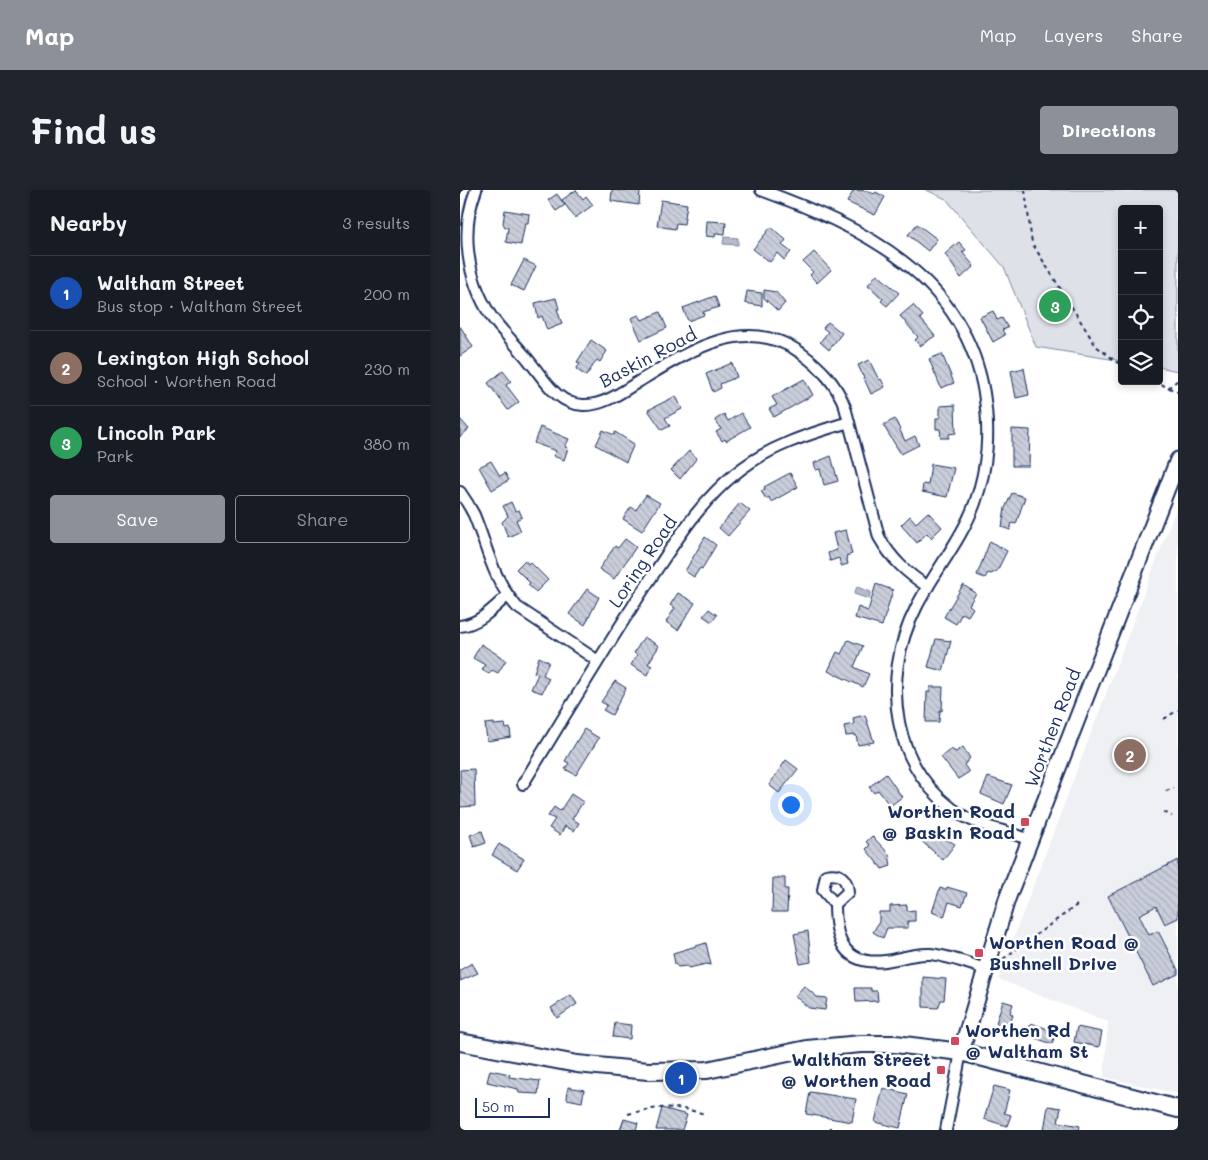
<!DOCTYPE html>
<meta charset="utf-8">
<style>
body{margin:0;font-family:Mali,sans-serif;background:#20242c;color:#f1f3f6}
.controls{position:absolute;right:15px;top:15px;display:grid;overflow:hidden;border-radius:5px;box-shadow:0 2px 8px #0003}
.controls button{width:45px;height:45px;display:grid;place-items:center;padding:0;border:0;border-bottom:1px solid #363941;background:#171b24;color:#f1f3f6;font:25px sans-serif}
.scale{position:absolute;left:15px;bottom:12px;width:75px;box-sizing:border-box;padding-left:5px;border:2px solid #1b2f5e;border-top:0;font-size:14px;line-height:18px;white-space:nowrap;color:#1b2f5e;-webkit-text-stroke:4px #fff;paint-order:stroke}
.you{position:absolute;left:330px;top:614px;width:18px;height:18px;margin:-12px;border:4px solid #fff;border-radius:50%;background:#1a73e8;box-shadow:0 0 0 8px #1a73e833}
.badge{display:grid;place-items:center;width:32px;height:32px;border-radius:50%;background:#8c9099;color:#fff;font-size:16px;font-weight:700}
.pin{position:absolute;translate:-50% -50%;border:2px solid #fff;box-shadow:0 1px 5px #0006}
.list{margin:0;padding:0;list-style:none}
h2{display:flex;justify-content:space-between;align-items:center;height:65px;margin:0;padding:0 20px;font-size:21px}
h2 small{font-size:16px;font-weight:400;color:#9ea1a6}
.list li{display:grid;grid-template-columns:32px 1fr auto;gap:15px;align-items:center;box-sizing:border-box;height:75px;padding:0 20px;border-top:1px solid #363941}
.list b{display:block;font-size:19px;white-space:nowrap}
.list p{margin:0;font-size:16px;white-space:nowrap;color:#9ea1a6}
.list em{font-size:16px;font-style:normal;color:#9ea1a6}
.actions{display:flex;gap:10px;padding:15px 20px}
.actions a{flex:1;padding:11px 0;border:1px solid #8c9099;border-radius:5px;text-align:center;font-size:18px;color:#8c9099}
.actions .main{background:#8c9099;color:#fff}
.icon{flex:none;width:28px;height:28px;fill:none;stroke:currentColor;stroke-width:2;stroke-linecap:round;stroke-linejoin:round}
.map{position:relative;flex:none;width:718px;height:940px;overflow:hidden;border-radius:5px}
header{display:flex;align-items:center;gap:30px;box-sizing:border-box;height:70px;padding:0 25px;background:#8c9099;color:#fff}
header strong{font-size:24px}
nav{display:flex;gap:28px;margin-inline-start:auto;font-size:18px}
.intro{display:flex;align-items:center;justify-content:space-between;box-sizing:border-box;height:120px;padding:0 30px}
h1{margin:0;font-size:35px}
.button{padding:12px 22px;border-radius:5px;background:#8c9099;color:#fff;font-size:18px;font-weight:700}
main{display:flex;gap:30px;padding:0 30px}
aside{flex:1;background:#171b24;border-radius:5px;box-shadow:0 2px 8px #0003}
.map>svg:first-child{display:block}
</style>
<header>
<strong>Map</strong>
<nav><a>Map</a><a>Layers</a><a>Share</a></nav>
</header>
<div class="intro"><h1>Find us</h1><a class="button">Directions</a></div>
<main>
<aside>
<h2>Nearby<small>3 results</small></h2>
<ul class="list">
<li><span class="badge" style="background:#1a4fb4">1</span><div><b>Waltham Street</b><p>Bus stop · Waltham Street</p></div><em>200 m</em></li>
<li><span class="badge" style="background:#8d6e63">2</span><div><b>Lexington High School</b><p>School · Worthen Road</p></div><em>230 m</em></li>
<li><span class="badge" style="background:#2e9e5b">3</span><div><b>Lincoln Park</b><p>Park</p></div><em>380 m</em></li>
</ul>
<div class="actions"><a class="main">Save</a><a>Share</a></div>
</aside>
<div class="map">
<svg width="718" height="940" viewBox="0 0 718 940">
<defs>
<pattern id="water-ripples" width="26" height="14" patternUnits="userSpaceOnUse" patternTransform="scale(1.25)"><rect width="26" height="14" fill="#b5bbca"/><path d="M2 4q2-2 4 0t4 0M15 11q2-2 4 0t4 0" fill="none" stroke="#9298a7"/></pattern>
<pattern id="building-back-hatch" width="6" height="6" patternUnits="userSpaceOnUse" patternTransform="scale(1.25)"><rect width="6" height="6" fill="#caceda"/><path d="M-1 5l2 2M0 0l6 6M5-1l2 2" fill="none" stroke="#adb1be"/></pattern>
</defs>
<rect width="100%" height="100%" fill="#fff"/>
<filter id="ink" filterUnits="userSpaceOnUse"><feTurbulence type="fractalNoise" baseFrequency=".02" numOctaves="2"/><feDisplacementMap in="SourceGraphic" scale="10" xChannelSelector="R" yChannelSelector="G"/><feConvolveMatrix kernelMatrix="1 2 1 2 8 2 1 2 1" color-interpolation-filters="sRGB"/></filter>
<g filter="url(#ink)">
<path fill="#eff0f4" d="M718,313v591l-74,-17 4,-55 -110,-43z"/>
<path fill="#dee1e7" stroke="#7c88a2" d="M466,0h252v181l-19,-4v-158h-37v152l-86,-14 -32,-80 -58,-68z"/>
<path fill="url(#water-ripples)" stroke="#77839f" d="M264,47l14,1v7l-15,-1z
M397,397l14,5 -2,7 -15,-5z"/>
<path fill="url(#building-back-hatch)" stroke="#1b2f5e" d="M116,0l7,9 3,-3 7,9 -18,13 -13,-18z
M152,0l28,1 -1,14 -28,-4z
M394,0l14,1 6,3 2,-2 9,5 -10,18 -28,-13z
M97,4l8,11 -9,6 -8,-11z
M201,10l26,4 -3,20 -8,-1 -1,6 -18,-3z
M45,20l24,4 -1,9h-3l-4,22 -15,-3 2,-15h-3l-2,-4z
M247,31l19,1 -1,12 -9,-1 -1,4 -9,-1z
M457,34l20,15 -9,12 -20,-16z
M311,37l15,13 -4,5 9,7 -7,8 -7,-7 -7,9 -17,-13z
M499,52l7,8 -4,2 12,14 -13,12 -16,-24z
M354,62l17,18 -14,13 -7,-8 3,-3 -10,-10z
M64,70l12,6 -12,25 -13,-6z
M417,84l22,19 -12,13 -6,-5 2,-2 -15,-14z
M304,100l12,2 9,11 -7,8 -14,-13z
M287,101l15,2v13l-17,-3z
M255,106l4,11 -16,5 1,3 -16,6 -5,-13z
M96,108l3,11h-2l5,15 -15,6 -5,-14 -4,2 -3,-15z
M453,115l10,11 -3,2 15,18 -15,10 -5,-6 3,-3 -18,-21z
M533,121l4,9 5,-2 6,10 -6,2 3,5 -12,7 -13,-25z
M200,122l7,16 -26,12 -10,-22 8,-3 3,5z
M368,132l14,11 -13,17 -9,-8 8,-10 -5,-4z
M0,136l13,21 -13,9z
M131,150l16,11 -7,11 -3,-2 -11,16 -10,-7 4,-5 -3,-2z
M482,164l12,29 -13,5 -12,-29z
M409,170l10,20 2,-1 4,8 -14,7 -13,-29z
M272,173l5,14 -17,7 1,4 -8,4 -7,-18z
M564,178l5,27 -13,3 -5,-27z
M43,181l8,10 -5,4 13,17 -11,8 -20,-27z
M344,189l9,16 -39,22 -5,-8 8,-4 -5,-8z
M216,206l6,13 -17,9 5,8 -8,4 -14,-20z
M495,215l1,28 -7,1v4h-8l-1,-9h-4v-11h4v-12z
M281,223l9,14 -24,14 -1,-2 -3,2 -6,-9 5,-3 -6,-9 9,-6 4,7z
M0,229l9,10 -9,8z
M435,229l10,22 10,-5 4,9 -18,9 -18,-29z
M80,237l29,12 -4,8 3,1 -4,12 -11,-4 3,-5 -22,-8z
M552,239l18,1 -1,36h-17z
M143,240l11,5 1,-3 19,12 -8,18 -30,-17z
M229,261l8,7 -17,21 -9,-9z
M371,266l7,25 -14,4 -4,-16 -4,1 -2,-7z
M31,271l9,15 5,-3 4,7 -17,10 -13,-23z
M471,274l23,4 -7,29 -25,-5 1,-8 5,1z
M330,283l8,14 -27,15 -2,-5 -3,2 -5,-8 4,-2 -1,-2z
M552,303l13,4 -9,27 -4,-1 -2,7 -8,-3 3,-19z
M186,305l14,8 -18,28 -19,-12 8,-12 5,3z
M51,312l4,9 4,-1 3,7 -6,3 5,11 -13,6 -6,-15 6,-6 -5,-10z
M280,313l10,8 -22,25 -9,-8z
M468,322l14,15 -11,11 -4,-5 -10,10 -16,-18 9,-9 6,7z
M386,340l6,24 -6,2 2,8 -7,2 -2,-8 -9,3 -2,-8 9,-3 -4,-17z
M245,347l11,8 -14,24 -2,-1 -6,9 -9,-6z
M165,349l11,8 -22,32 -15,-10 16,-23 3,2z
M530,351l17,10 -10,20 -6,3 -3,-1 -3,5 -8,-3z
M65,370l3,4 2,-2 18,18 -12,12 -8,-7 2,-2 -14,-14z
M416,394l17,6 -11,36 -27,-8 3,-11 10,4z
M503,395l13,8 -7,12 4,3 -5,8 -6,-3 -6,11 -12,-7z
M127,399l12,8 -14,28 -16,-11z
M218,403l17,10 -17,27 -12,-8 9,-14 -5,-3z
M249,419l8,6 -5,7 -9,-6z
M184,447l15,9 -11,18 4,2 -5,9 -16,-10 6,-10 -3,-2z
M476,449l15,2 -8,30 -15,-4z
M388,450l15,6 -9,21 15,7 -6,13 -35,-16 9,-19 4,2z
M21,454l25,16 -8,13 -6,-3 -3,4 -7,-4 3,-5 -12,-7z
M79,467l10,5 -6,13 6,3 -7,15 -11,-4 7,-15 -4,-1z
M155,491l11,7 -14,27 -9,-5 4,-5 -6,-3z
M470,497h13l-1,24 -2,-1 -1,12h-13l1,-30h3z
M405,525l9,27 -16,3 -2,-10 -10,1 -2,-10 10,-2 -1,-6z
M34,533v2l11,-1 1,5 4,-1 1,9 -24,4 -2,-17z
M124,539l15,9 -23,37 -11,-6 4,-6 -4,-2z
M503,557l7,11 -6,7 5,7 -11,7 -17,-22 10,-8 5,3z
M326,570l12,9 -19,24 -10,-8z
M14,579l1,37 -15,1v-37z
M426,584l16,23 -12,9 -12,-16 -4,3 -5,-6z
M528,587l24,8 -8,19 -23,-10z
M111,604l12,8 -11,17 7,4 -5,8 -9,-5 -5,9 -11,-7 6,-9 -7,-3 6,-9 6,4z
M22,641l4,12 -12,4 -4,-12z
M464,641l5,3 2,-3 24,13 -12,16 -25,-22z
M412,646l17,18 2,12 -9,3 -16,-20 4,-4 -4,-3z
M39,654l25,15 -7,11 -25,-15z
M718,670v58l-13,6 -9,-18 -17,9 10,20 9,-4 20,39v4l-25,12 -45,-90z
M313,688h12v11h3l-1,23h-15z
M487,697l20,6 -5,13 -13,-4 -5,15 -12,-5 8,-24 6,2z
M447,715v6l8,-1v11h-7v7h-21l-4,10 -10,-6 6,-10v-10h11v-6z
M348,741l3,31 -11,2 -6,-30z
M246,753l5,22 -5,-1 -17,4 -3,-2 -8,1 -3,-3 -2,-11z
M12,773l6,10 -18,8v-11z
M463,787l23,2 -2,21h-3l-3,8 -15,-1z
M344,796l13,11 10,1 -2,12 -16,-2 -14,-12z
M395,798h16v3h6l1,10 -22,1z
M111,805l6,9 -20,14 -6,-10z
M543,811l10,3 -3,9 3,2 -4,12 -13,-4z
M155,833l16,2 -1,14 -17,-2z
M571,833l25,9 -4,12 -25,-9z
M617,837l25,5 -3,15 -25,-5z
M30,880l20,4 -1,3 31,4 -2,13 -19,-1 -1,-4 -31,-7z
M534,896l16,4 -6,23 7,2 -4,11 -23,-7z
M108,897l16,3 -2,12 -15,-3z
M423,898l25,6 -8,34 -25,-6z
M350,902l46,7 -4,23 -46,-8z
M588,916l13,2 -3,14 22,4 -1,4h-35z
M202,918l25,7 -5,15h-26z
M164,929l14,4 -2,7h-16z"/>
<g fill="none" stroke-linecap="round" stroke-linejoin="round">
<g stroke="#1b2f5e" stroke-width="14">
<path id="minor" d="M16,0c-16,41 -9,89 15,126 11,16 27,30 39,46 15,18 27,42 53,43 20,1 39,-13 55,-23 49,-30 107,-69 163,-29 20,15 35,30 44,54l34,130c13,23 28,36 49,50
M301,0c102,37 203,86 223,203 6,39 4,73 -9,110 -14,38 -41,69 -59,105 -37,72 -24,166 49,209 18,10 46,15 65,23
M0,302c5,7 10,15 14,23 14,34 18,63 43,92l81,54
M0,436c19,-2 34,-18 47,-30
M63,594c43,-70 85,-141 130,-209 25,-37 48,-74 83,-102 33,-27 73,-39 113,-51
M375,714l-12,-14 3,-15c14,-3 21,3 22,17l-13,12c0,35 8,62 50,57 15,-2 29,-8 45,-7 19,2 37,9 55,15
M486,940l15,-78"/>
</g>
<g stroke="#1b2f5e" stroke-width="19">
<path id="secondary" d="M501,862l46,-153 171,-439"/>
</g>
<g stroke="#1b2f5e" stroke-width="20">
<path id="primary" d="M0,852l117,22 71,7 59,-1 100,-21 54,-5h34l66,8 217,57"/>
</g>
<path stroke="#1b2f5e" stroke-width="2" stroke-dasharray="4 4" stroke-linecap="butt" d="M565,0l7,53 64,103 26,20
M694,191l24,11
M708,198l10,-8
M704,529l14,-9
M706,601l8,-3
M704,622l8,4
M543,769l74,-54
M168,924c33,-8 44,-9 77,0
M370,940v-3"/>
<use href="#minor" stroke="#fff" stroke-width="10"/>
<use href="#secondary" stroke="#fff" stroke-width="15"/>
<use href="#primary" stroke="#fff" stroke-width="16"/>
</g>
</g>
<g fill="#d1495b" stroke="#fff" stroke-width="2">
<rect x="560" y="627" width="10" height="10" rx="2.5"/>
<rect x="514" y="758" width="10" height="10" rx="2.5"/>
<rect x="490" y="846" width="10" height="10" rx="2.5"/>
<rect x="476" y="875" width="10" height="10" rx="2.5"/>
</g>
<g text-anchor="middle" stroke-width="5" stroke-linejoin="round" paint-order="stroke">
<g font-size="18" fill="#1b2f5e" stroke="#fff">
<text transform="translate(188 168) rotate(-28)" y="6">Baskin Road</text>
<text transform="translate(183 372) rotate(-56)" y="6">Loring Road</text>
<text transform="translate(593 538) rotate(-69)" y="6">Worthen Road</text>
</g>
<g font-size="18" font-weight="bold" fill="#1b2f5e" stroke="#fff" text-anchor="end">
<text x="555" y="628">Worthen Road<tspan x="555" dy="21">@ Baskin Road</tspan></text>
<text x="529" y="759" text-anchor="start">Worthen Road @<tspan x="529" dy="21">Bushnell Drive</tspan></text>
<text x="505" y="847" text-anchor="start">Worthen Rd<tspan x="505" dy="21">@ Waltham St</tspan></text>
<text x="471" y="876">Waltham Street<tspan x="471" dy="21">@ Worthen Road</tspan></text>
</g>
</g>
</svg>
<div class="controls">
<button>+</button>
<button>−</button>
<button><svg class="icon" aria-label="locate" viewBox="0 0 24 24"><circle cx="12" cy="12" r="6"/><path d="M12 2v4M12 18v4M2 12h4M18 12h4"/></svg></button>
<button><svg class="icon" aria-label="layers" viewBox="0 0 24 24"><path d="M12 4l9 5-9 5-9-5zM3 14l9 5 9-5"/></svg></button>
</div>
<div class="scale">50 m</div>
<div class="you"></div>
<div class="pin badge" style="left:221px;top:888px;background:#1a4fb4">1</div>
<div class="pin badge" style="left:670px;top:565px;background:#8d6e63">2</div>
<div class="pin badge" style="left:595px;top:116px;background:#2e9e5b">3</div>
</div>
</main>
